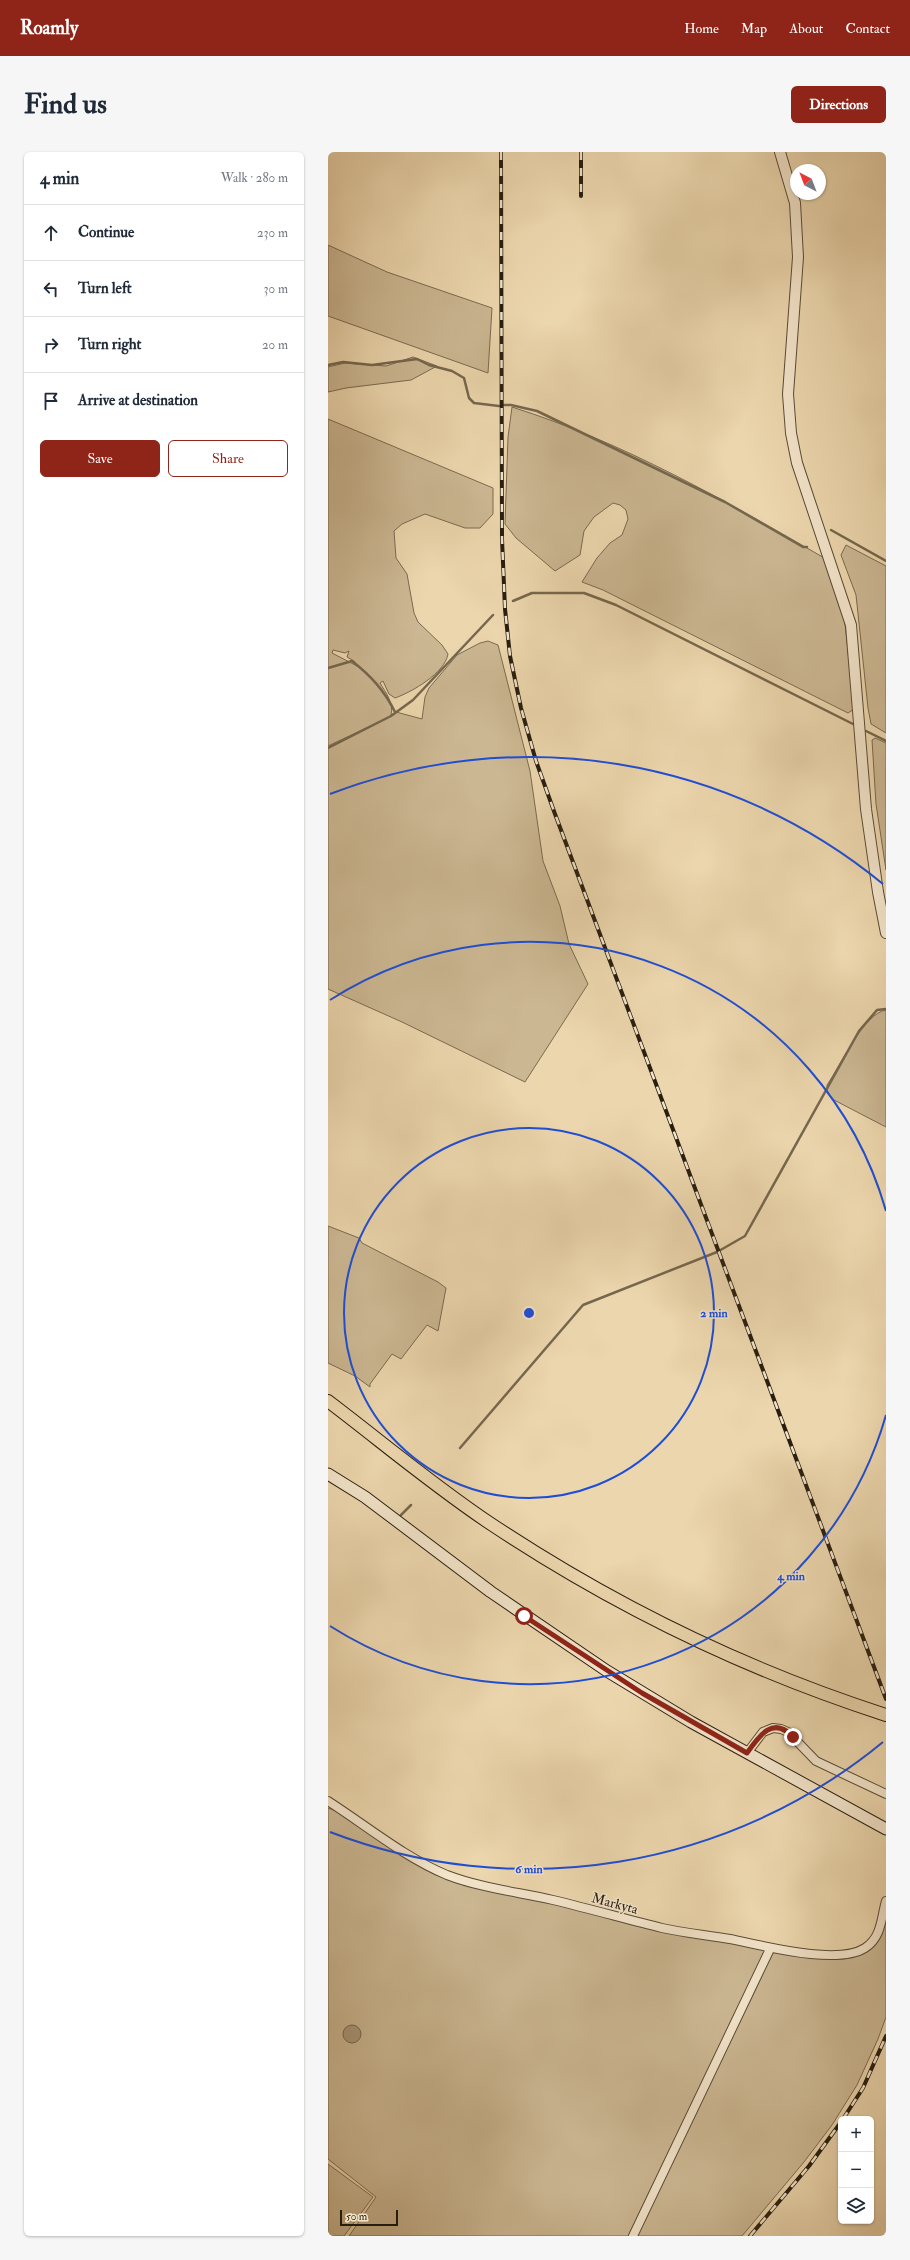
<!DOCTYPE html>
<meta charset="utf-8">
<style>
body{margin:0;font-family:"IM FELL Double Pica",serif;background:#f6f6f7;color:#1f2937}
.controls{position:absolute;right:12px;bottom:12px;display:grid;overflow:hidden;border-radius:6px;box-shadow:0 1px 3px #0004}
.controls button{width:36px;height:36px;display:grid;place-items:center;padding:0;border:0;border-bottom:1px solid #e0e1e3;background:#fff;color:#1f2937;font:20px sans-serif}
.compass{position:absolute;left:462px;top:12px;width:36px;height:36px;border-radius:50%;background:#fff;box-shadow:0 1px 3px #0004;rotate:318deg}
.scale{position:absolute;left:12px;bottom:10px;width:58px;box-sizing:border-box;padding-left:4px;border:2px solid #281e10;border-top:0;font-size:11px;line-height:14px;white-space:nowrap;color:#281e10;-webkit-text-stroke:3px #f3e4ca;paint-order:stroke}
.stop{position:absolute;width:12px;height:12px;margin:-9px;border:3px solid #8f2418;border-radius:50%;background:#fff}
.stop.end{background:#8f2418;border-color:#fff;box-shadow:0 1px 4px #0008}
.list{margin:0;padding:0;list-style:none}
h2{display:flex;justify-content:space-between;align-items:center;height:52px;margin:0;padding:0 16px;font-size:17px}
h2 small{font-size:13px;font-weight:400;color:#747a83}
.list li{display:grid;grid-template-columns:26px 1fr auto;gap:12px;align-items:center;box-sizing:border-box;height:56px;padding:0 16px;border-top:1px solid #e0e1e3}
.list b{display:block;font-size:15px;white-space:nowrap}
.list em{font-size:13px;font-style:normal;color:#747a83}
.actions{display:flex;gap:8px;padding:12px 16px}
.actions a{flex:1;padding:9px 0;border:1px solid #8f2418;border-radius:6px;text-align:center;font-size:14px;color:#8f2418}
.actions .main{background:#8f2418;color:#fff}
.icon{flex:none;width:22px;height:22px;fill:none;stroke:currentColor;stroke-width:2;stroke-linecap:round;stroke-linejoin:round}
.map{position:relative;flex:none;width:558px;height:2084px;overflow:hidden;border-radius:6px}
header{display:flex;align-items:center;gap:24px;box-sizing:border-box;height:56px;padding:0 20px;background:#8f2418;color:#fff}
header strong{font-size:19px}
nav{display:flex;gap:22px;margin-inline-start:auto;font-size:14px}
.intro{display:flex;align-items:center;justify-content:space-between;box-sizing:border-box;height:96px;padding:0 24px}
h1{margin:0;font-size:28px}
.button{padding:10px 18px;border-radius:6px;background:#8f2418;color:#fff;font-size:14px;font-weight:700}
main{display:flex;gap:24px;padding:0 24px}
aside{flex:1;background:#fff;border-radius:6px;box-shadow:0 1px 3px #0004}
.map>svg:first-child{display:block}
</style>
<header>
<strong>Roamly</strong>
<nav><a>Home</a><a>Map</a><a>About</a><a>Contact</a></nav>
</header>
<div class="intro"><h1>Find us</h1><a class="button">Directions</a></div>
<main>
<aside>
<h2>4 min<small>Walk · 280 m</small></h2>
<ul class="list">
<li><svg class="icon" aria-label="ahead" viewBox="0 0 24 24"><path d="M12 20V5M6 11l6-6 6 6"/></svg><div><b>Continue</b></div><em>230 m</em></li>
<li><svg class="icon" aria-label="left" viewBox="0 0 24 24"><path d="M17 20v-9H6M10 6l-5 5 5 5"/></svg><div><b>Turn left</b></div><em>30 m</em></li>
<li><svg class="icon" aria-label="right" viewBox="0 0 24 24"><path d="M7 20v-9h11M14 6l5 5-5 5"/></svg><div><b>Turn right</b></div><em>20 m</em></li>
<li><svg class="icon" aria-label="arrive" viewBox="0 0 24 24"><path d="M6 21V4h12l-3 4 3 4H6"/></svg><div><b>Arrive at destination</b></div></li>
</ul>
<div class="actions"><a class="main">Save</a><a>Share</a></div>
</aside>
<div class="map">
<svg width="558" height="2084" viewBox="0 0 558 2084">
<rect width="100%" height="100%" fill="#ecd6ad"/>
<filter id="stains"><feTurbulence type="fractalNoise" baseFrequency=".005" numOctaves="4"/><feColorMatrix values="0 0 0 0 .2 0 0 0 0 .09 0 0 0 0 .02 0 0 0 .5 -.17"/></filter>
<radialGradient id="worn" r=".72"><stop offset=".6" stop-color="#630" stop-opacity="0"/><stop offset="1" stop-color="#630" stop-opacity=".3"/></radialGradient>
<path fill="#cbb792" stroke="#7a6a51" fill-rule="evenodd" d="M0,93l59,27 105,36 -4,65 -160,-57z
M85,205l24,9 -26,14 -65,8 -18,4v-25l17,-4 41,3z
M184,255c111,35 214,94 314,152l18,55 10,95 -6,4 -245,-123 -21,-8 15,-24 13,-15 12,-8 6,-16 -2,-9 -6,-5 -7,-2 -19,14 -10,14 -4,24 -25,16 -39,-33 -11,-14 3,-87z
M0,267l165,69v26l-13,14h-15l-40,-14 -23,10 -8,7 2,27 11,16 7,39 4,9 24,23 6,9c-3,19 -36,38 -53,44l-6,-4 -6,-13 -3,2c6,10 14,20 11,32l5,-3 26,7 3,-22 4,-9 28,-33 23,-12 8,-2 10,4 32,126 13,90 17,45 9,38 19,40 -63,98 -123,-60 -74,-33v-241l49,-25 -49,23zM5,498l12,3 4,-2 -2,6 7,4 3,5 -25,-13z
M518,393l40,21v167l-15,-9 -3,-16 -12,-113 -15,-40z
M547,586l11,5v127l-10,-66 -4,-64z
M558,858v117l-54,-28 -5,-9v-5c13,-19 37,-72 59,-75z
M0,1074l31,12 3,5 76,39 8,6 -8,43 -11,-6 -26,34 -9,-5 -22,30v3l-15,-11 -27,-13z
M0,1656l25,9 92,57 219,55 183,28c30,-7 29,-16 39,-42v102l-8,22 -21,46 -25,40 -28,37 -62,74h-393l27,-39 -48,-38z
M0,2012l45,33 -29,39h-16z"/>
<path fill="#a99778" stroke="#75674e" d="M15 1882a9 9 0 1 1 18 0a9 9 0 1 1-18 0Z"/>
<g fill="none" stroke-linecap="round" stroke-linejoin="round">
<path stroke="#75674e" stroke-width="2.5" d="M0,213l15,-3 29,3 45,-6 12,6 23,6 12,7 5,20 5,5 25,3
M176,253h7l26,6 188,91 78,45h4
M503,378l55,31
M185,449l19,-8h52l32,12 239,120
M0,516l24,-7c19,15 32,29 43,51
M538,579l20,10
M0,596l63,-32 22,-16 80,-85
M132,1296l123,-143 134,-53 28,-16 114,-205 18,-21 9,-1
M73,1363l10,-10"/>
<g stroke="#594c37" stroke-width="10">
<path id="minor" d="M419,1601l16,-21 10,-4 8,1 7,3 28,29 70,33
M0,1649c39,25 76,56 119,74 34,13 71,17 106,25 37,9 73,19 109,28 22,5 45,7 68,11 31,6 107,27 135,9 17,-11 16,-30 21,-47
M305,2084l137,-287"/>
</g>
<g stroke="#594c37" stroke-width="12">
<path id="tertiary" d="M452,0l15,51 3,54 -10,137 3,39 6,30 54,162 15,184 12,83 8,41"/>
</g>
<g stroke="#281e10" stroke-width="13">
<path id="secondary" d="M0,1322l37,23 126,95 116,79 84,51 195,107"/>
</g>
<g stroke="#281e10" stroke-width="14">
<path id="primary" d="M0,1249c54,41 106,85 163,123 122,81 255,146 395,191"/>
</g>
<use href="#minor" stroke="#f3e4ca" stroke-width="8"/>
<use href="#tertiary" stroke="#f3e4ca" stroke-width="10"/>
<use href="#secondary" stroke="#f3e4ca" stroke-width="11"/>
<use href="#primary" stroke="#ecd6ad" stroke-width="12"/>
<g stroke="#281e10" stroke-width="4">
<path id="rail" d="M173,0l1,387 3,70 5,47 11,52 15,53 19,53 331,885
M253,0v44
M515,1967l20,-31 23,-52
M422,2084l59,-70 32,-44"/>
</g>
<use href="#rail" stroke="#f3e4ca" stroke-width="2.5" stroke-dasharray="8" stroke-linecap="butt"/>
</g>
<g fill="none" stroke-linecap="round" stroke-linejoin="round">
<path stroke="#8f2418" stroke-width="5" d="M196,1464l118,77 105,60c12,-17 26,-38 46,-16"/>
</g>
<g fill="none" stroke="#1d4ed8" stroke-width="2">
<circle cx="201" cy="1161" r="185"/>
<path d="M558 1263A371 371 0 0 1 2 1474M2 848A371 371 0 0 1 558 1059"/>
<path d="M555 1590A556 556 0 0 1 2 1680M2 642A556 556 0 0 1 555 732"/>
</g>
<g text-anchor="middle" stroke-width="3" stroke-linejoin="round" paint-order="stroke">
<g font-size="14" fill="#281e10" stroke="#f3e4ca">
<text transform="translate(287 1751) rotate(15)" y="5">Markyta</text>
</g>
</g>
<circle cx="201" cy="1161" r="6" fill="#1d4ed8" stroke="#f3e4ca" stroke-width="2"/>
<g font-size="12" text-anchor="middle" font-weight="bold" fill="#1d4ed8" stroke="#f3e4ca" stroke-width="3" stroke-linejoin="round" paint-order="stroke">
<text x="386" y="1165">2 min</text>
<text x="463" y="1428">4 min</text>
<text x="201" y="1721">6 min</text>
</g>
<rect width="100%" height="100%" filter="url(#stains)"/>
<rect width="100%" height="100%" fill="url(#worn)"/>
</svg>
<div class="controls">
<button>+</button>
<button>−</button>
<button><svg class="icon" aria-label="layers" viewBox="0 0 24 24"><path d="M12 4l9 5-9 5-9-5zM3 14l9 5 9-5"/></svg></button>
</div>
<svg class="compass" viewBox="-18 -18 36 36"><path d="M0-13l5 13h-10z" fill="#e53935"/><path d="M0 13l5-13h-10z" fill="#747a83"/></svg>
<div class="scale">50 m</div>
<div class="stop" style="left:196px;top:1464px"></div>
<div class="stop end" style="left:465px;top:1585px"></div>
</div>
</main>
